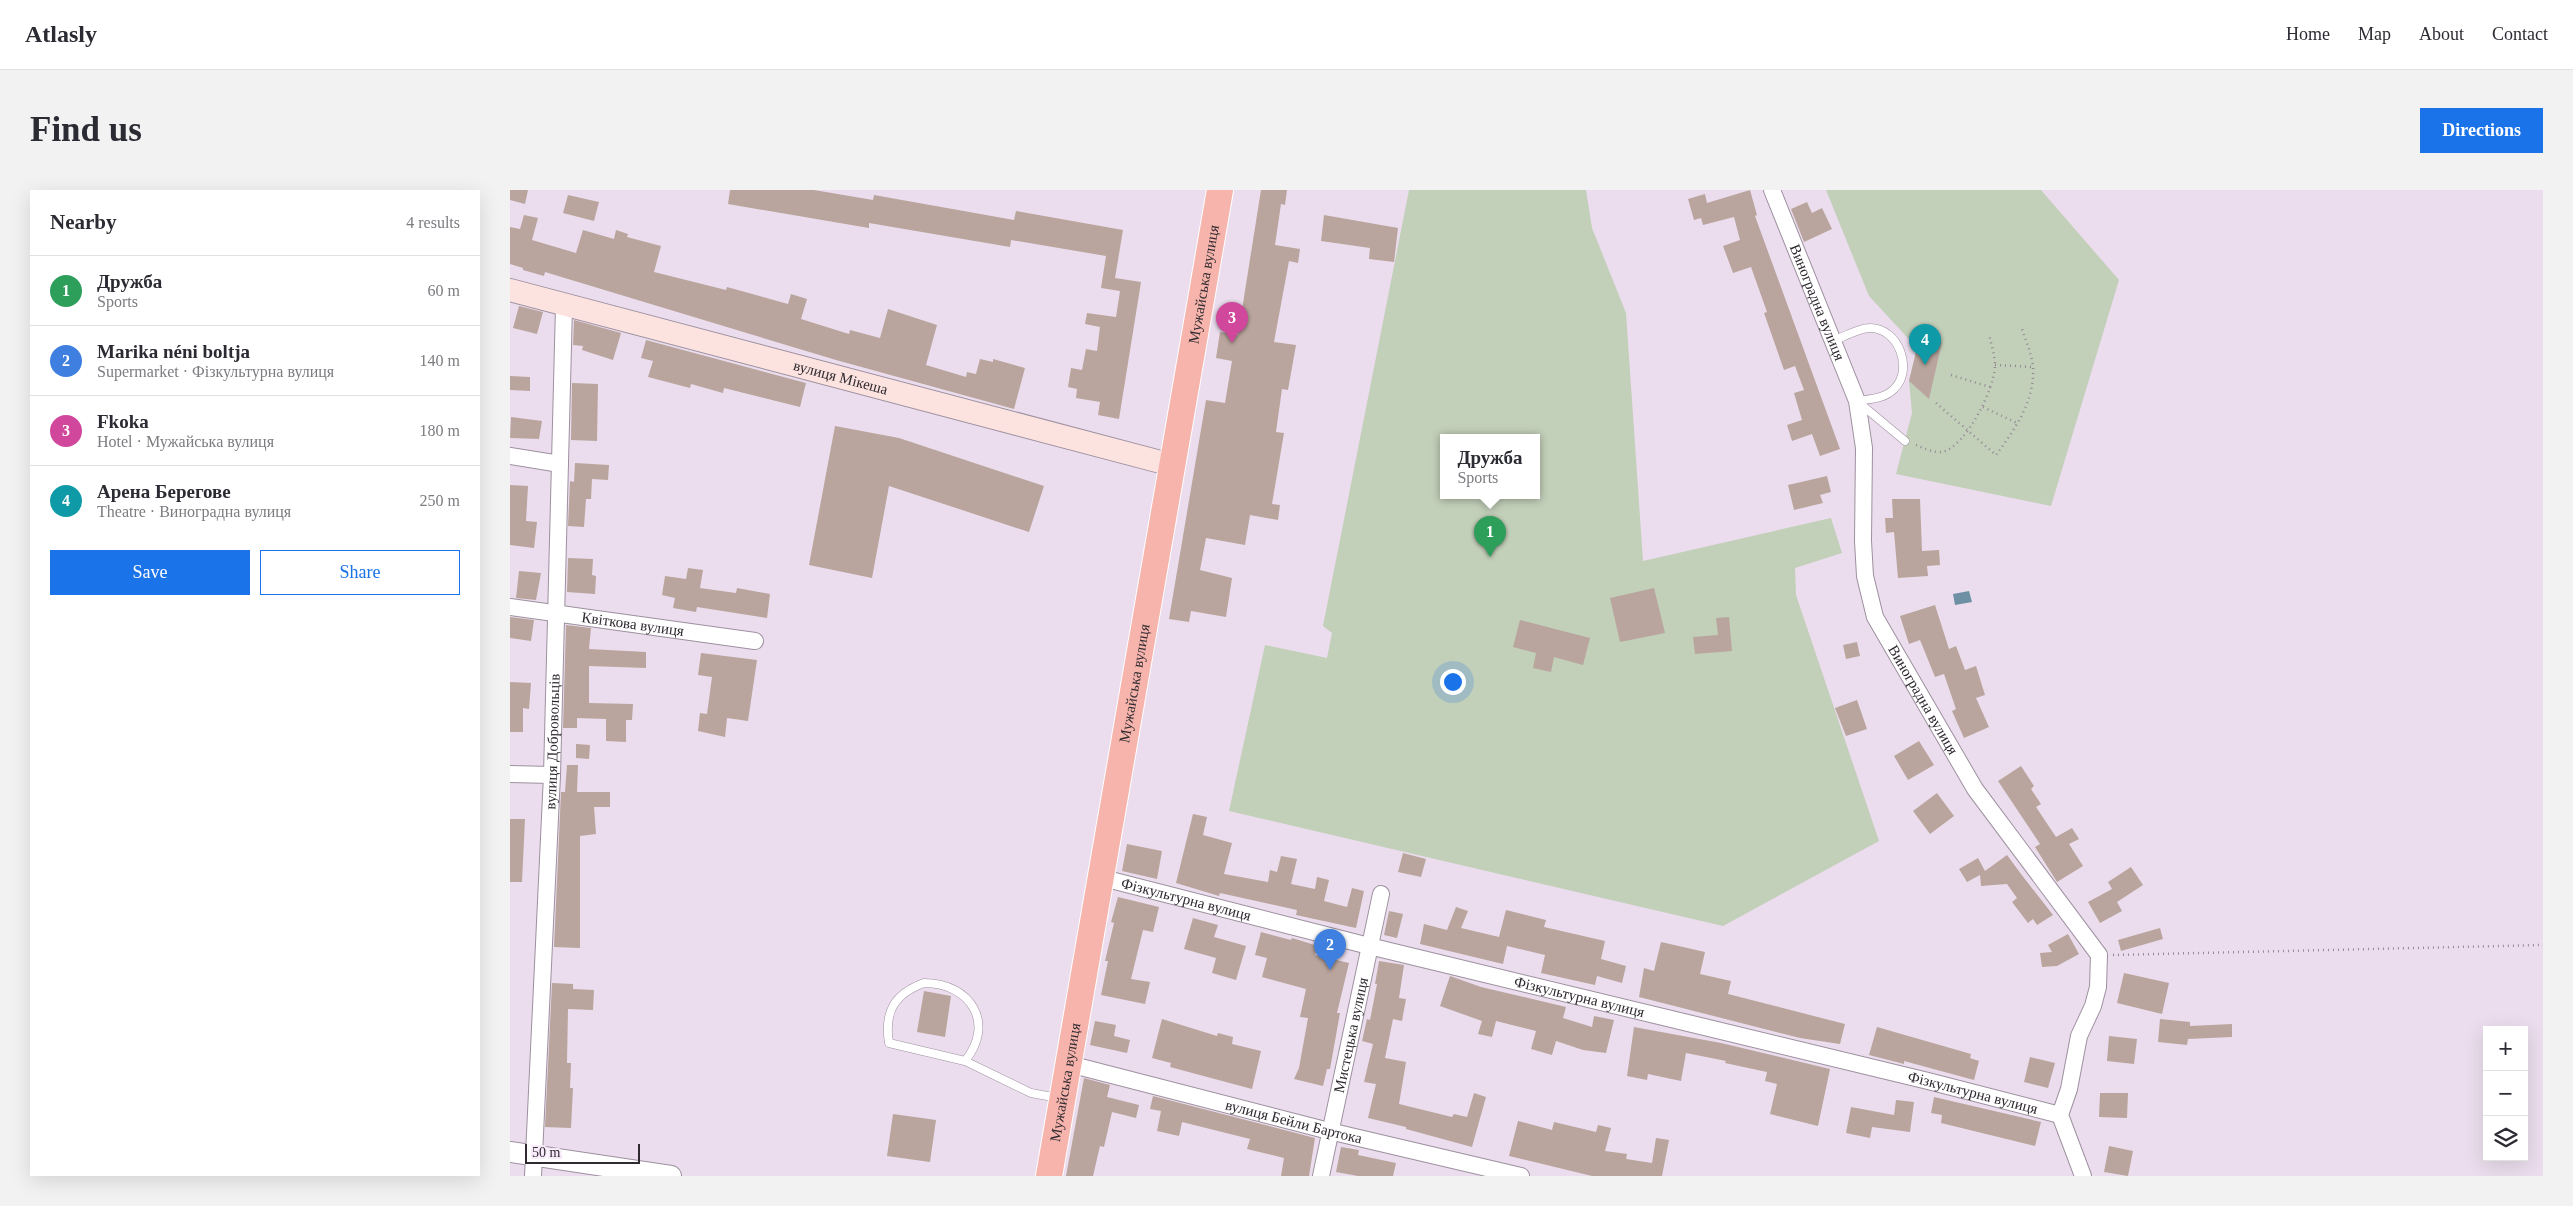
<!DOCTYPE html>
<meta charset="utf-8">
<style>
body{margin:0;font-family:"Times New Roman",serif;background:#f2f2f3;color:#2b2b33}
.controls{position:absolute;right:15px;bottom:15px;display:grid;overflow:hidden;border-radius:0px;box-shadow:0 5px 20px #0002}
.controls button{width:45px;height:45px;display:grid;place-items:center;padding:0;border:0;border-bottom:1px solid #e1e1e2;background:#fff;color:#2b2b33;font:25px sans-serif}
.scale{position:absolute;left:15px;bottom:12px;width:115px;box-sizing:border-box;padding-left:5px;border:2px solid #2f2a30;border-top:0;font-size:14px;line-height:18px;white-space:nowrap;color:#2f2a30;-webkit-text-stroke:4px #f8eafa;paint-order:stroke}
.you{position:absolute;left:942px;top:491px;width:18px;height:18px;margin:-12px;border:4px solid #fff;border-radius:50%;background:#1a73e8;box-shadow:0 0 0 8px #1a73e833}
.badge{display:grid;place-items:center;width:32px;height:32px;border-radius:50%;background:#1a73e8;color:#fff;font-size:16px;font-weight:700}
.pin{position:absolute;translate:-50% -41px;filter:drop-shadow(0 1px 2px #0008)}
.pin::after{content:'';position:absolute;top:26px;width:18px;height:15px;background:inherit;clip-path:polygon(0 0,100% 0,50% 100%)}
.popup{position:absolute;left:930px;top:244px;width:100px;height:65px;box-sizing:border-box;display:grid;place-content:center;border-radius:0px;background:#fff;filter:drop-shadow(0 1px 4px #0005);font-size:16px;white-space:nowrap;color:#7c7c81}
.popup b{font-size:19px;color:#2b2b33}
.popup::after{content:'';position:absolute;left:50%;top:100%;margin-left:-10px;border:10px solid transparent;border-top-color:#fff}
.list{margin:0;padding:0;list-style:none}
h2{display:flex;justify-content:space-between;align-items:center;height:65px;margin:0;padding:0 20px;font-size:21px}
h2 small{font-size:16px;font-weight:400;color:#7c7c81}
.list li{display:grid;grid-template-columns:32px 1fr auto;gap:15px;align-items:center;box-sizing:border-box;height:70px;padding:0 20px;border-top:1px solid #e1e1e2}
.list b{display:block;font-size:19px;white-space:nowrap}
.list p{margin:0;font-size:16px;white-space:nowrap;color:#7c7c81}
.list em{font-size:16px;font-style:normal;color:#7c7c81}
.actions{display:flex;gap:10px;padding:15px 20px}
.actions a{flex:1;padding:11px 0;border:1px solid #1a73e8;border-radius:0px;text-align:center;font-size:18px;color:#1a73e8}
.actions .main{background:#1a73e8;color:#fff}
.icon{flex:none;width:28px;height:28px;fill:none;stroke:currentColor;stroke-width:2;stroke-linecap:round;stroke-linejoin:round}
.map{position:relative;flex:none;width:2033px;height:986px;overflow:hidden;border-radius:0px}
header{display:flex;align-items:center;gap:30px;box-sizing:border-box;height:70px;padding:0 25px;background:#fff;border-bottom:1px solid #e1e1e2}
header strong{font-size:24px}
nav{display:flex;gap:28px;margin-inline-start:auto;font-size:18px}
.intro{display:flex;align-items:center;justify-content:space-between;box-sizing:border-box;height:120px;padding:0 30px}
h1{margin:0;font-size:35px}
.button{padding:12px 22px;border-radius:0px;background:#1a73e8;color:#fff;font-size:18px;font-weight:700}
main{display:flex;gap:30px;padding:0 30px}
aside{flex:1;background:#fff;border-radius:0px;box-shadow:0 5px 20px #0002}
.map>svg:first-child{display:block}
</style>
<header>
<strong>Atlasly</strong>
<nav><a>Home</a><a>Map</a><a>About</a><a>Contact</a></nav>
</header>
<div class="intro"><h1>Find us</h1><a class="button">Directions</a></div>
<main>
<aside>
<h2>Nearby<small>4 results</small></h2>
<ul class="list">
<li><span class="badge" style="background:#2e9e5b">1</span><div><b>Дружба</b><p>Sports</p></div><em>60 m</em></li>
<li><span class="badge" style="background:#3f7fe0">2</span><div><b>Marika néni boltja</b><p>Supermarket · Фізкультурна вулиця</p></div><em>140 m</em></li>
<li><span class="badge" style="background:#d1479c">3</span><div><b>Fkoka</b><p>Hotel · Мужайська вулиця</p></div><em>180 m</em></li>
<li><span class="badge" style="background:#0f9aa8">4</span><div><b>Арена Берегове</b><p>Theatre · Виноградна вулиця</p></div><em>250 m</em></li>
</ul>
<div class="actions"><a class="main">Save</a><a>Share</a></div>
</aside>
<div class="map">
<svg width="2033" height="986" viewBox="0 0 2033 986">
<rect width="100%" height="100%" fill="#ebdded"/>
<path fill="#c2cfb9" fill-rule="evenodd" d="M899,0h177l6,38 34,85 17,248 188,-43 11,35 -47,15 1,27 83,246 -156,85 -494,-115 36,-166 62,13 5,-25 -9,-7zM934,248h92v58h-92z
M1316,0h215l78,90 -68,226 -155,-32 16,-61 -3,-32 8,-33 -48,-52z"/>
<path fill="#6e90a5" d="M1459,401l3,11 -17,3 -2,-11z"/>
<path fill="#b9a59d" d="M0,0h18l-3,14 -15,-4z
M220,0h84l59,10 1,-5 140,25 2,-9 107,19 -8,48 26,4 -22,137 -21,-4 2,-13 -24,-4 1,-9 -9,-2 3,-19 11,2 4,-21 11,2 3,-24 -15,-3 2,-11 29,4 4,-26 -19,-3 5,-32 -95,-16 -1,7 -141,-24v5l-141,-24z
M751,0h26l-2,15 -4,-1 -6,41 25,4 -2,14 -9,-2 -15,81 22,3 -8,45 -6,-1 -6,43 8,1 -12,71 8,1 -2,15 -28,-5 -5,30 -39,-7 -6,32 32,8 -6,39 -35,-6 -2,11 -20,-3 37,-219 19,3 7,-42 -16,-3 4,-26 18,3z
M1240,0l7,25 -2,1 85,233 -20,7 -8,-22 -20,7 -5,-16 15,-5 -8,-27 10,-3 -9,-24 -11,4 -20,-57 3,-1 -16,-45 -18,6 -10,-27 17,-6 -6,-23 -31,8 -2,-7 -7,2 -6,-21 17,-5 2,9z
M58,5l31,7 -5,19 -31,-8z
M1297,12l5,11 10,-5 10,21 -28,13 -13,-33z
M14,25l14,3 -6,22 44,13 7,-23 31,9 2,-9 12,4 -1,3 34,9 -7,26 72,18 1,-3 61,17 3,-10 16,5 -6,20 48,15 1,-4 30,8 8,-29 49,16 -11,40 40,12 1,-5 9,2 4,-15 13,3v-3l32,9 -11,41 -178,-49 -258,-78 -33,-10 -1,4 -21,-6v-2l-13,-4v-37l10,2z
M814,25l74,13 -4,34 -25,-3 1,-11 -49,-7z
M9,116l24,6 -6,22 -24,-6z
M64,130l47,13 -8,27 -31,-10 1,-4 -10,-1z
M136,150l160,43 -6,24 -76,-19 -1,5 -32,-9 -1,4 -42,-11 5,-16 -12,-3z
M1432,152l-13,57 -20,-18 8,-33z
M0,186l20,1v14l-20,-1z
M62,193l26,1 -1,57 -26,-1z
M1,227l31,4 -3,18 -29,-1z
M325,236l64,12 145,48 -15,46 -140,-46 -17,92 -63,-13z
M65,273l34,2 -1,15 -16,-1 -1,20h-5l-2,28 -16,-1 2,-45 4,1z
M1317,286l4,16 -11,3 3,8 -29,7 -6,-25z
M0,295l18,1 -2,35 11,1 -3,26 -24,-3z
M1382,309h28l2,52 17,-1 1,15 -13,1 1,10 -30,2 -4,-46 -8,1 -1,-15h8z
M58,368l25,1 -1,16 4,1 -1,18 -28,-2z
M178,378l15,2 -3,18 36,5 1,-5 33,6 -3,24 -70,-11 -1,5 -23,-4 2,-10 -13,-3 3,-19 21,3z
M9,381l22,2 -5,27 -20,-2z
M1144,398l11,45 -45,9 -10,-44z
M1425,415l14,44 7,-3 9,24 11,-4 9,29 -9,3 13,29 -25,11 -12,-27 4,-2 -12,-35 -9,3 -15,-37 -11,4 -9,-28z
M0,427l24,3 -3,21 -21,-3z
M1219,427l3,34 -37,3 -2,-17 25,-2 -2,-17z
M1010,430l70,18 -7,27 -29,-8 -3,15 -18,-4 3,-15 -23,-6z
M56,435l25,3 -2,21 57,3v16l-57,-2v37l44,1 -1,16h-6v22l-20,-1v-22l-29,-1v10h-14z
M1347,452l3,14 -14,3 -3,-14z
M191,463l56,7 -9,61 -21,-3 -2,19 -27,-6 2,-18 7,1 5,-37 -14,-2z
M0,492l21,1 -2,26 -6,-1v24h-13z
M1347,510l10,29 -21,7 -11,-28z
M1409,551l15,24 -26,15 -14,-24z
M66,554l14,1 -1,14 -13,-1z
M57,575h11l-1,27h33v15h-16l2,27 -16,2v112l-26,-1 7,-155h4z
M1511,576l13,20 -3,3 10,15 -5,3 20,30 16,-9 7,11 -10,5 14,22 -26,16 -22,-35 5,-3 -42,-63z
M1427,603l17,23 -24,18 -17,-23z
M683,624l14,3 -4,18 29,8 -8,31 44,8 2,-12 7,2 4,-16 16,3 -6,25 24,5 2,-12 12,3 -5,21 23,6 5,-19 12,3 -8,37 -60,-13 1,-5 -77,-17 -1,3 -43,-13z
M0,629h15l-3,63h-12z
M617,654l35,7 -5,28 -35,-8z
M893,663l23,6 -5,18 -23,-5z
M1497,665l14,19 32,41 -16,10 -4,-6 -5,4 -16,-21 5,-4 -10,-14 -26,2 -1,-11 -13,7 -8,-13 19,-11 7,13z
M1621,677l12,18 -26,17 5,9 -22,12 -12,-21 24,-13 -4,-7z
M608,707l41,10 -6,25 -10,-2 -12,49 19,3 -5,22 -44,-9 7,-34h-3l9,-38 -3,-1z
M946,717l12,4 -7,17 38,9 7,-27 40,10 -2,7 61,14 -4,18 25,7 -4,17 -25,-7 -2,9 -54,-12 4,-18 -38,-9 -4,18 -83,-20 4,-20 23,6z
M879,721l14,3 -6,24 -13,-3z
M683,728l25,7 -4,12 32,9 -10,34 -24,-7 4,-15 -32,-9z
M1650,738l3,11 -42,12 -3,-11z
M751,742l30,8 1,-2 26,8 -3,9 34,8 -12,50h3l-10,56h-3l-4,17 -29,-7 5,-11 9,-50 -8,-1 6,-28 -44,-12 5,-19 -12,-3z
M1558,744l11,20 -22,12 -15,1 -2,-14 12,-1 -4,-7z
M1151,752l44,10 -5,22 31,7 -3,13 117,30 -5,20 -40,-6 -161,-41 5,-29 10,3z
M869,771l25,4 -5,33 7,1 -4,22 -9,-2 -8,39 21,4 -7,42 53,13 2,-3 13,3 7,-24 12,4 -14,50 -66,-18v-2l-38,-9 8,-34 -12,-2 9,-38 -11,-3 5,-22 3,1 7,-36h-2z
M1614,783l45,10 -7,31 -45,-11z
M940,786l31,11 85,20 -3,11 29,9 2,-11 20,4 -8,33 -23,-3 -27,-9 -4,14 -21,-6 5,-18 -40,-10 -4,16 -14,-3 4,-13 -42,-15z
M42,793l21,1v5l21,1 -1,20 -25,-1 -1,54h4l-1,25h3l-2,40 -26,-1z
M414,801l27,5 -6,41 -28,-5z
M652,829l55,17 1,-3 15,4 -1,7 29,7 -9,38 -82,-22 1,-4 -19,-5z
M1650,829l30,3v4l42,-2v13l-44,2 -1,6 -29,-3z
M585,831l21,4 -2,11 16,4 -3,13 -37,-8z
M1124,837l87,16 109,26 -12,57 -48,-12 7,-30 -12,-3 2,-9 -42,-9 1,-2 -40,-8 -5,28 -33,-7 -1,6 -20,-4z
M1367,837l94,27 -1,4 9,3 -5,19 -70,-19v3l-35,-9z
M1599,846l28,3 -3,25 -27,-3z
M1520,867l25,6 -7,25 -24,-6z
M574,888l26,7 -3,12 32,8 -3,13 -24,-6 -8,35 -4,-1 -7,30h-27z
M1590,903h28l-1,25 -28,-1z
M643,906l162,42 -6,38h-28l3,-18 -37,-9 3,-10 -68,-17 -3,14 -22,-5 4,-20 -11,-2z
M1424,907l107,25 -6,24 -94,-23 1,-8 -11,-2z
M1386,910l18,2 -4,30 -38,-5 -2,11 -24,-5 5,-26 43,8z
M383,924l43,6 -6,42 -43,-6z
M1008,931l34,9 2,-8 42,10 2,-7 13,3 -6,23 22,3 -1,5 26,4 4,-25 13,2 -7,36h-70l-83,-20z
M1599,956l24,5 -5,25 -24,-4z
M831,957l18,3 -1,5 38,8 -3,13h-35l-22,-4z"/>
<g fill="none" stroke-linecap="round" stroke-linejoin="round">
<g stroke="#9d909f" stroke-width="9">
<path id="service" d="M1323,151c10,-4 26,-13 37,-13 29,0 44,42 24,61 -10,10 -24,10 -37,12l48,40
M414,793c46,0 72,40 41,78l-76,-18c-5,-31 5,-49 35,-60z
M455,871l66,32 27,5"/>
</g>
<g stroke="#9d909f" stroke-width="18">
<g id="minor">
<path id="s1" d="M1262,0l85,211 7,47 -1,93 2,35 10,41 100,172 124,166 -1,32 -5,19 -14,30 -10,53 -9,26 23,61"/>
<path d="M0,266l50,8"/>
<path id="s2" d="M0,417l245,34"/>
<path d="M0,584l42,1"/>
<path id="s3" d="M589,687l270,69 559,135 132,34"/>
<path id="s4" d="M559,874l260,67 192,45"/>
<path id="s5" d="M23,986l19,-401 12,-469"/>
<path id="s6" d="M811,986l60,-282"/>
</g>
</g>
<g stroke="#9d909f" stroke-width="22">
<path id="tertiary" d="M0,962l161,24"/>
</g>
<g stroke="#9d909f" stroke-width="24">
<g id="secondary">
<path id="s7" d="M0,100l662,175"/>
</g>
</g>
<g stroke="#fff" stroke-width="28">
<g id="trunk">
<path id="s8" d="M539,986l171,-986"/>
</g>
</g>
<path stroke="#938994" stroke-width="2.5" stroke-dasharray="1 4" stroke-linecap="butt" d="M1485,175l38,2
M1441,185l39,12
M1426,213l60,52c19,-26 39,-54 37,-88 -1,-13 -8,-28 -12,-41
M1473,217l36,17
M1406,255c7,3 18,8 26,7 24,-5 53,-64 53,-87 0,-10 -4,-21 -6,-31
M1603,765l430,-10"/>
<use href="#service" stroke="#fff" stroke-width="8"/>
<use href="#minor" stroke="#fff" stroke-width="16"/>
<use href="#tertiary" stroke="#fff" stroke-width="20"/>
<use href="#secondary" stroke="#fce3e0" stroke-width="22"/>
<use href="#trunk" stroke="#f6b4ac" stroke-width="26"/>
</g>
<g text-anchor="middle" stroke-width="4" stroke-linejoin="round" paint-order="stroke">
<g font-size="15" fill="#2f2a30" stroke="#f8eafa">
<text dy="5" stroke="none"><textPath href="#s8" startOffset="905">Мужайська вулиця</textPath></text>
<text dy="5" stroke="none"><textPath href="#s1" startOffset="121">Виноградна вулиця</textPath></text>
<text dy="5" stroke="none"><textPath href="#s7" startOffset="342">вулиця Мікеша</textPath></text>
<text dy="5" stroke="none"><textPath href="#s2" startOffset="124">Квіткова вулиця</textPath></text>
<text dy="5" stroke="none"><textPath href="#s8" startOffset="500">Мужайська вулиця</textPath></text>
<text dy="5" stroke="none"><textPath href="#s1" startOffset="541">Виноградна вулиця</textPath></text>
<text dy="5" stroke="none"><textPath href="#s5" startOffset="435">вулиця Добровольців</textPath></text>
<text dy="5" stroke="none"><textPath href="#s3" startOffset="90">Фізкультурна вулиця</textPath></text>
<text dy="5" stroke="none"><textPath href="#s3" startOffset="495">Фізкультурна вулиця</textPath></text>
<text dy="5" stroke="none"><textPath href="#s6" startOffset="144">Мистецька вулиця</textPath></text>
<text dy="5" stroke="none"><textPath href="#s8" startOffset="95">Мужайська вулиця</textPath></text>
<text dy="5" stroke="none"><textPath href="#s3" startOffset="900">Фізкультурна вулиця</textPath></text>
<text dy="5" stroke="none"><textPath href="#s4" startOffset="232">вулиця Бейли Бартока</textPath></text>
</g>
</g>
</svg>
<div class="controls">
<button>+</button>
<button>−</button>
<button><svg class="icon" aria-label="layers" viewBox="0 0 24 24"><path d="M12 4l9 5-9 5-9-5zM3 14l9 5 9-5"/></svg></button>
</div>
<div class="scale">50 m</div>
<div class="you"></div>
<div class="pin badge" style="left:980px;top:367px;background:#2e9e5b">1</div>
<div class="popup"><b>Дружба</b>Sports</div>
<div class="pin badge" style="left:820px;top:780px;background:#3f7fe0">2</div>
<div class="pin badge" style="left:722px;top:153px;background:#d1479c">3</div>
<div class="pin badge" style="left:1415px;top:175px;background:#0f9aa8">4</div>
</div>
</main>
